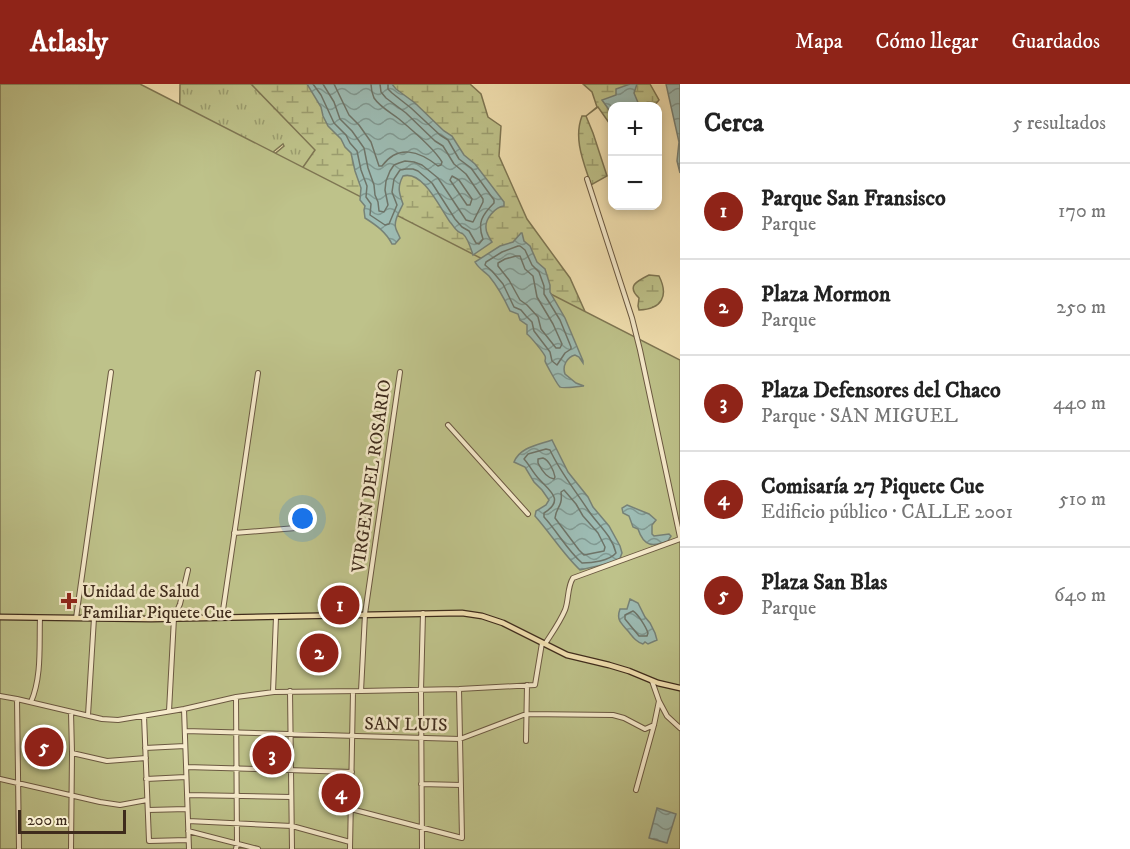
<!DOCTYPE html>
<html lang="es">
<meta charset="utf-8">
<style>
body{margin:0;font-family:"IM FELL DW Pica",serif;background:#f2f2f2;color:#222}
.controls{position:absolute;right:18px;top:18px;display:grid;overflow:hidden;border-radius:12px;box-shadow:0 3px 9px #0003}
.controls button{width:54px;height:54px;display:grid;place-items:center;padding:0;border:0;border-bottom:2px solid #e0e0e0;background:#fff;color:#222;font:30px sans-serif}
.scale{position:absolute;left:18px;bottom:15px;width:108px;box-sizing:border-box;padding-left:6px;border:3px solid #3e2b1c;border-top:0;font-size:16px;line-height:21px;white-space:nowrap;color:#3e2b1c;-webkit-text-stroke:4px #f7eccd;paint-order:stroke}
.you{position:absolute;left:303px;top:435px;width:21px;height:21px;margin:-15px;border:4px solid #fff;border-radius:50%;background:#1a73e8;box-shadow:0 0 0 9px #1a73e833}
.badge{display:grid;place-items:center;width:39px;height:39px;border-radius:50%;background:#8f2418;color:#fff;font-size:20px;font-weight:700}
.pin{position:absolute;translate:-50% -50%;border:3px solid #fff;box-shadow:0 2px 6px #0006}
.list{margin:0;padding:0;list-style:none}
h2{display:flex;justify-content:space-between;align-items:center;height:78px;margin:0;padding:0 24px;font-size:26px}
h2 small{font-size:20px;font-weight:400;color:#767676}
.list li{display:grid;grid-template-columns:39px 1fr auto;gap:18px;align-items:center;box-sizing:border-box;height:96px;padding:0 24px;border-top:2px solid #e0e0e0}
.list b{display:block;font-size:22px;white-space:nowrap}
.list p{margin:0;font-size:20px;white-space:nowrap;color:#767676}
.list em{font-size:20px;font-style:normal;color:#767676}
.map{position:relative;flex:none;width:680px;height:765px;overflow:hidden}
header{display:flex;align-items:center;gap:36px;box-sizing:border-box;height:84px;padding:0 30px;background:#8f2418;color:#fff}
header strong{font-size:28px}
nav{display:flex;gap:33px;margin-inline-start:auto;font-size:21px}
main{display:flex}
aside{flex:1;background:#fff}
.map>svg:first-child{display:block}
</style>
<header>
<strong>Atlasly</strong>
<nav><a>Mapa</a><a>Cómo llegar</a><a>Guardados</a></nav>
</header>
<main>
<div class="map">
<svg width="680" height="765" viewBox="0 0 680 765">
<defs>
<pattern id="grass-tufts" width="24" height="20" patternUnits="userSpaceOnUse" patternTransform="scale(1.5)"><rect width="24" height="20" fill="#bec28a"/><path d="M3 7l-1-3M5 7V3M7 7l1-3M15 17l-1-3M17 17v-4M19 17l1-3" fill="none" stroke="#9c9e70"/></pattern>
<pattern id="wetland-marsh" width="20" height="14" patternUnits="userSpaceOnUse" patternTransform="scale(1.5)"><rect width="20" height="14" fill="#bec28a"/><path d="M1 5h8M5 5V1M11 12h8M15 12V8" fill="none" stroke="#9c9e70"/></pattern>
<pattern id="water-waves" width="16" height="10" patternUnits="userSpaceOnUse" patternTransform="scale(1.5)"><rect width="16" height="10" fill="#9dbcb4"/><path d="M0 5q4-4 8 0t8 0" fill="none" stroke="#819992"/></pattern>
</defs>
<rect width="100%" height="100%" fill="#f3e2b2"/>
<filter id="stains"><feTurbulence type="fractalNoise" baseFrequency=".00333" numOctaves="4"/><feColorMatrix values="0 0 0 0 .2 0 0 0 0 .09 0 0 0 0 .02 0 0 0 .5 -.17"/></filter>
<radialGradient id="worn" r=".72"><stop offset=".6" stop-color="#630" stop-opacity="0"/><stop offset="1" stop-color="#630" stop-opacity=".3"/></radialGradient>
<path fill="url(#grass-tufts)" stroke="#7e7653" stroke-width="1.5" d="M180,0h126l20,38 -22,67 -39,-27 19,-16 -1,-2 -16,13 -88,5z"/>
<path fill="url(#wetland-marsh)" stroke="#7e7653" stroke-width="1.5" d="M251,0h219l11,10 7,23 13,9 -2,30 28,63 43,59 42,94 -318,-192 21,-30z
M583,0h67l9,16 -5,6h-42v21l-14,-20 -12,9 7,17 14,43 -16,9c-7,-22 -18,-46 -9,-69h4l11,-9 -5,-15z
M649,191l10,1c10,20 3,33 -20,34l-1,-4 1,-8c-13,-12 -2,-17 10,-23z"/>
<path fill="#bec28a" stroke="#7e7653" stroke-width="1.5" d="M0,0h140l540,276v489h-680z"/>
<path fill="url(#water-waves)" stroke="#778277" stroke-width="1.5" d="M307,0h85l4,5 19,14 29,28 8,5 12,19 11,9 29,38v4c-9,1 -19,13 -18,22 0,5 4,11 6,14l-19,13c-2,-6 -5,-17 -10,-21 -1,-1 -3,-1 -4,-2 -4,-2 -6,-7 -9,-10 -10,-14 -27,-52 -47,-46 -6,11 -4,17 0,28 -3,7 -10,17 -7,25 1,3 3,6 4,9l-5,6h-3c-6,-12 -16,-19 -27,-26l-1,-8 1,-4 -5,-6 1,-12 -6,-17 -4,-18 -6,-6 -4,-8 -13,-13 -5,-10 -2,-9z
M630,0h7l-3,9 5,12 2,1h-29v8l-10,-14 14,-5v-6z
M666,0h14v89l-3,-12 2,-19z
M521,149h1l2,8 6,5 7,16 8,7 5,16v7l15,26 18,43v2l-4,-6 -4,-2c-8,2 -13,11 -10,19l11,9 8,3c-5,0 -21,3 -24,1 -2,-1 -14,-23 -15,-26 0,-1 1,-3 0,-5 -2,-4 -14,-19 -18,-22v-9l-7,-5 -2,-6 -8,-3c-6,-13 -12,-24 -21,-35 -5,-5 -10,-7 -14,-14l25,-16 13,-4z
M552,356l16,32 20,25 5,10 16,19 11,20 2,7 -2,5 -5,4 -35,8c-17,-16 -29,-36 -45,-54l1,-5 10,-6 3,-5 -7,-10 -8,-8 -9,-15 -11,-5c6,-15 24,-17 38,-22z
M627,421l22,9 7,6 -4,5v9l2,2 15,-2 2,2 -3,5c-15,6 -24,6 -30,-12l-5,-2 -4,-11 -6,-3 -1,-5z
M630,515l8,4 7,14 5,6 5,10 2,7 -9,4 -3,-2 -2,2c-8,-3 -10,-7 -15,-13 -7,-8 -12,-11 -8,-22h7z
M657,724l19,6 -9,29 -18,-5z"/>
<g fill="none" stroke-linecap="round" stroke-linejoin="round">
<path stroke="#6e7468" stroke-width="1.5" d="M313,0l8,11 13,28 12,12 4,8 7,8 4,19 6,16 -1,11 5,7 -1,11 15,10 4,-1 8,-19 -5,-13 2,-13 6,-9 6,-1h7l5,2 14,12 23,36 7,8 7,4 7,12 3,1 4,-5c-6,-16 -1,-24 11,-36v-3l-23,-32 -12,-9 -11,-19 -8,-5 -29,-27 -19,-15 -4,-4v-5
M323,0l11,18 6,17 12,12 12,17 4,20 6,17 1,10 3,7 1,9 5,1 4,-7 -3,-15 1,-9 4,-10 4,-6 5,-2 6,-2 9,1 8,3 16,13 28,42 7,2 10,-20v-3l-17,-25 -12,-10 -11,-18 -8,-5 -29,-28 -20,-15 -5,-6 -1,-8
M334,0l15,31 10,10 12,17 8,24h3c16,-22 37,-15 56,0l3,-1 1,-3c-7,-12 -31,-33 -43,-43 -9,-7 -19,-12 -25,-21 -2,-5 -3,-9 -3,-14
M452,92l7,4 13,19 -2,6h-3l-17,-25z
M518,162h2l5,4 7,15 7,7 5,14v8l16,26 11,27v2l-6,4 -8,12 -5,-4 -2,-9 -16,-21 -2,-9 -6,-6 -5,-6 -7,-3 -11,-23 -11,-13 -7,-6 1,-3 16,-10z
M516,172h4l5,13 8,7 4,21 16,27 9,20 -2,4h-4l-15,-19 -3,-12 -11,-12 -7,-5 -11,-20 -11,-14v-3l7,-4z
M546,365l4,1c10,22 25,40 38,60 9,14 24,25 28,43 -7,8 -24,10 -34,10 -15,-13 -25,-32 -38,-46v-4c21,-13 6,-22 -5,-34 -6,-6 -10,-15 -15,-20l4,-5z
M543,374c6,2 11,13 12,19l-1,2c-8,-1 -13,-10 -16,-16v-4z
M564,406l12,14 7,12 15,17 7,14 -1,4 -20,4 -5,-5 -24,-32c1,-11 8,-11 6,-26z
M633,527c5,3 13,16 15,22l-1,3h-8l-14,-17v-4z"/>
<g stroke="#6b5942" stroke-width="6">
<path id="minor" d="M587,95l45,139 8,32 40,187
M448,341l80,89
M234,449l62,-5
M222,533l36,-244
M76,534l35,-246
M545,560c7,-11 15,-22 20,-34 4,-10 2,-23 8,-32l107,-39
M290,607l2,158
M361,607l4,-77 35,-242
M273,608l3,-75
M0,612l17,3 85,20 16,1 66,-11 52,-12 38,-5 87,-1 98,-2 76,-4 7,-42
M17,615l2,150
M659,617l8,15 13,12
M31,618c11,-26 8,-56 9,-84
M184,625l5,140
M169,627l5,-93 6,-14 8,-34
M71,628l1,41 -1,96
M88,631l6,-97
M144,632l5,125 39,-1
M185,647l275,8 66,-25 87,1 11,3 21,11 9,-4
M526,657l1,-56
M145,664l40,-2
M72,669l35,8 39,-3
M186,683l166,5
M0,695l100,23 20,3 27,-5
M146,695l40,-2
M421,700l40,1
M636,706l18,-65 5,-24 -7,-20
M187,711l104,2
M351,725l111,29 -3,-149
M148,726l39,-1
M188,737l104,5 58,16
M188,747l70,18
M236,765l1,-5 -1,-147
M350,765l3,-157
M422,765l-1,-159 2,-77"/>
</g>
<g stroke="#3e2b1c" stroke-width="7">
<path id="major" d="M0,533l151,2 311,-6 20,3 21,7 64,32 42,10 20,6 29,12 22,5"/>
</g>
<use href="#minor" stroke="#f7eccd" stroke-width="4"/>
<use href="#major" stroke="#f3e2b2" stroke-width="4.5"/>
</g>
<path fill="#8f2418" stroke="#f7eccd" stroke-width="2" d="M66 508h6v6h6v6h-6v6h-6v-6h-6v-6h6z"/>
<g text-anchor="middle" stroke-width="5" stroke-linejoin="round" paint-order="stroke">
<g font-size="18" fill="#3e2b1c" stroke="#f7eccd">
<text transform="translate(371 392) rotate(-82)" y="6">VIRGEN DEL ROSARIO</text>
<text transform="translate(406 640) rotate(1)" y="6">SAN LUIS</text>
</g>
<g font-size="18" fill="#3e2b1c" stroke="#f7eccd" text-anchor="start">
<text x="82" y="513">Unidad de Salud<tspan x="82" dy="21">Familiar Piquete Cue</tspan></text>
</g>
</g>
<rect width="100%" height="100%" filter="url(#stains)"/>
<rect width="100%" height="100%" fill="url(#worn)"/>
</svg>
<div class="controls">
<button>+</button>
<button>−</button>
</div>
<div class="scale">200 m</div>
<div class="you"></div>
<div class="pin badge" style="left:340px;top:521px">1</div>
<div class="pin badge" style="left:319px;top:569px">2</div>
<div class="pin badge" style="left:272px;top:671px">3</div>
<div class="pin badge" style="left:341px;top:709px">4</div>
<div class="pin badge" style="left:44px;top:663px">5</div>
</div>
<aside>
<h2>Cerca<small>5 resultados</small></h2>
<ul class="list">
<li><span class="badge">1</span><div><b>Parque San Fransisco</b><p>Parque</p></div><em>170 m</em></li>
<li><span class="badge">2</span><div><b>Plaza Mormon</b><p>Parque</p></div><em>250 m</em></li>
<li><span class="badge">3</span><div><b>Plaza Defensores del Chaco</b><p>Parque · SAN MIGUEL</p></div><em>440 m</em></li>
<li><span class="badge">4</span><div><b>Comisaría 27 Piquete Cue</b><p>Edificio público · CALLE 2001</p></div><em>510 m</em></li>
<li><span class="badge">5</span><div><b>Plaza San Blas</b><p>Parque</p></div><em>640 m</em></li>
</ul>
</aside>
</main>
